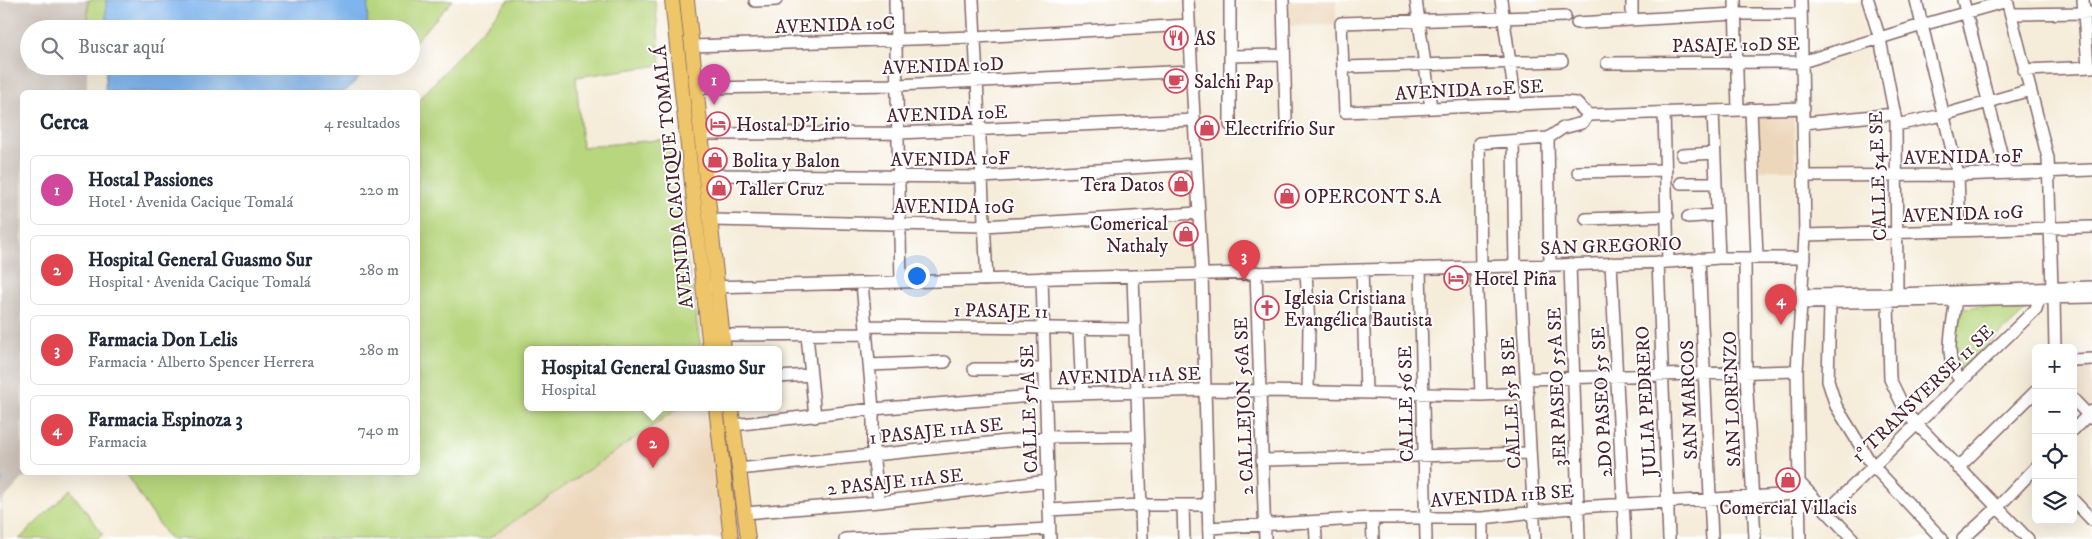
<!DOCTYPE html>
<html lang="es">
<meta charset="utf-8">
<style>
body{margin:0;font-family:"IM FELL DW Pica",serif;background:#f6f6f7;color:#1f2937}
.controls{position:absolute;right:15px;bottom:15px;display:grid;overflow:hidden;border-radius:8px;box-shadow:0 5px 20px #0002}
.controls button{width:45px;height:45px;display:grid;place-items:center;padding:0;border:0;border-bottom:1px solid #e0e1e3;background:#fff;color:#1f2937;font:25px sans-serif}
.you{position:absolute;left:916px;top:275px;width:18px;height:18px;margin:-12px;border:4px solid #fff;border-radius:50%;background:#1a73e8;box-shadow:0 0 0 8px #1a73e833}
.badge{display:grid;place-items:center;width:32px;height:32px;border-radius:50%;background:#db2777;color:#fff;font-size:16px;font-weight:700}
.pin{position:absolute;translate:-50% -41px;filter:drop-shadow(0 1px 2px #0008)}
.pin::after{content:'';position:absolute;top:26px;width:18px;height:15px;background:inherit;clip-path:polygon(0 0,100% 0,50% 100%)}
.popup{position:absolute;left:524px;top:346px;width:258px;height:65px;box-sizing:border-box;display:grid;place-content:center;border-radius:8px;background:#fff;filter:drop-shadow(0 1px 4px #0005);font-size:16px;white-space:nowrap;color:#747a83}
.popup b{font-size:19px;color:#1f2937}
.popup::after{content:'';position:absolute;left:50%;top:100%;margin-left:-10px;border:10px solid transparent;border-top-color:#fff}
.list{margin:0;padding:0;list-style:none}
h2{display:flex;justify-content:space-between;align-items:center;height:65px;margin:0;padding:0 20px;font-size:21px}
h2 small{font-size:16px;font-weight:400;color:#747a83}
.list li{display:grid;grid-template-columns:32px 1fr auto;gap:15px;align-items:center;box-sizing:border-box;height:70px;margin:0 10px 10px;padding:0 10px;border:1px solid #e0e1e3;border-radius:8px}
.list b{display:block;font-size:19px;white-space:nowrap}
.list p{margin:0;font-size:16px;white-space:nowrap;color:#747a83}
.list em{font-size:16px;font-style:normal;color:#747a83}
.icon{flex:none;width:28px;height:28px;fill:none;stroke:currentColor;stroke-width:2;stroke-linecap:round;stroke-linejoin:round}
.map{position:relative;flex:none;width:2092px;height:539px;overflow:hidden}
.search{position:absolute;background:#fff;box-shadow:0 5px 20px #0002;left:20px;top:20px;width:400px;height:55px;display:flex;align-items:center;gap:12px;box-sizing:border-box;padding:0 18px;border-radius:28px;color:#747a83;font-size:19px}
.panel{position:absolute;background:#fff;box-shadow:0 5px 20px #0002;left:20px;top:90px;width:400px;height:385px;border-radius:8px}
.map>svg:first-child{display:block}
</style>
<div class="map">
<svg width="2092" height="539" viewBox="0 0 2092 539">
<rect width="100%" height="100%" fill="#fff"/>
<filter id="ink" filterUnits="userSpaceOnUse"><feTurbulence type="fractalNoise" baseFrequency=".02" numOctaves="2"/><feDisplacementMap in="SourceGraphic" scale="10" xChannelSelector="R" yChannelSelector="G"/><feConvolveMatrix kernelMatrix="1 2 1 2 8 2 1 2 1" color-interpolation-filters="sRGB"/></filter>
<filter id="wash" filterUnits="userSpaceOnUse"><feTurbulence type="fractalNoise" baseFrequency=".0096" numOctaves="4" result="noise"/><feDisplacementMap in="SourceGraphic" scale="20" xChannelSelector="R" yChannelSelector="G"/><feGaussianBlur stdDeviation="1.12" result="paint"/><feColorMatrix in="noise" values="0 0 0 0 0 0 0 0 0 0 0 0 0 0 0 0 0 1.4 0 .05"/><feComposite in="paint" operator="in"/></filter>
<g filter="url(#wash)">
<rect width="100%" height="100%" fill="#f5ecd9"/>
<path fill="#edd7bb" d="M1288,0h48v25l-47,1z
M1757,114h37l1,56h-36z
M2092,361v45l-3,3 -16,-16v-31z
M680,407h29l15,132h-236z"/>
<path fill="#ccc2b9" d="M0,0h88v29h-59v37h58v26h-65v380l6,1 -26,28 1,38h-3z"/>
<path fill="#b7d67e" stroke="#807a54" d="M88,0h365l-42,46v-17h-323z
M509,0h146l6,65 -85,12 6,70 86,-8 33,210h-173v58h152l-192,132h-319l-44,-66 293,-1v-371z
M2026,303l6,2 -71,65c-10,-25 -6,-36 0,-62z
M70,490l33,44 -6,5h-78z"/>
<path fill="#7fb5ee" stroke="#646a8c" d="M106,0h262l-1,29h-261z
M106,66h260v4l-21,22h-240z"/>
<g fill="none" stroke-linecap="round" stroke-linejoin="round">
<path stroke="#7fb5ee" stroke-width="2.5" d="M0,478l2,4"/>
</g>
</g>
<g filter="url(#ink)">
<g fill="none" stroke-linecap="round" stroke-linejoin="round">
<g stroke="#866768" stroke-width="14">
<path id="minor" d="M895,0l6,282
M973,0l14,280
M1188,0l14,274 7,265
M1230,0v125
M1283,0l3,118
M1416,0l15,108
M1501,0l15,105
M1632,0v19
M1735,0l3,110
M1868,0l12,39 16,82 1,173
M1916,0l42,175 2,56
M1963,0l43,173
M2007,0l41,158 4,131
M2083,0l5,67
M755,1l21,-1
M2011,14l81,-1
M1565,16l-224,7 4,89 218,-10 13,1 13,12
M1577,23l158,-9h66
M692,46l283,-9 214,-12
M1230,56l54,-1
M1607,63l195,-1 120,-37 85,-24
M1343,67l219,-6
M2024,70l68,-3
M696,88l201,-3 294,-14
M1751,109l6,148
M1713,111l6,147
M1664,112l4,150
M1804,123l90,-9
M1896,125l47,-10 87,-25
M701,134l197,-1 296,-13
M1548,138l2,127
M1513,141l2,125
M1682,155l32,-2
M1578,172l88,-2
M705,175l277,2 214,-13
M1805,176l153,-1 134,-5
M1681,183h34
M1688,217l28,-2
M1586,219l82,-3
M710,220l274,6 214,-13
M1805,235l287,-8
M1745,258l1,116 9,165
M1699,259l13,280
M1658,262l11,277
M1611,263l14,276
M1570,264l9,275
M1520,266l15,273
M1476,267l5,128
M1481,267l-2,-124 69,-5 15,-10 19,-5 7,-8 215,-7
M1420,268l6,271
M1362,270l4,122
M1306,271l3,56 -1,64
M1256,272l9,267
M1133,276l9,263
M1042,278l8,261
M862,283l11,126v45l6,48
M709,287l959,-25 51,-4h85
M1803,295l94,-1 195,-7
M2054,299l1,49
M1802,303l290,-6
M1888,303l2,76 17,35 121,125
M1830,304l-2,77 8,25 36,59 70,74
M1955,305c-3,26 -12,53 5,75
M866,326l269,3
M1079,328l3,66
M723,335l144,-1
M807,335l8,82
M2073,360l19,-1
M869,365l76,-3
M974,369h71
M778,377l32,-2
M1527,379l270,-8
M2073,399l19,20
M733,425l140,-16 172,-14 160,-5 276,5 47,-2
M2073,430l19,-19
M1262,460l267,-7
M1958,468l78,-77
M738,469l309,-32 91,-1
M1797,480l56,59
M2073,500l19,20
M1183,505l1,34
M1049,510l91,-5h68
M1827,511l209,-202 3,-10
M745,513l134,-11 169,-21
M1372,518l1,21
M1483,518v21
M1315,522l1,17
M1209,528l163,-10h111l95,-11 221,-13
M845,539l204,-10
M1800,539l-3,-168 8,-136 -4,-235
M1963,539l35,-32 38,-40"/>
</g>
<g stroke="#866768" stroke-width="16">
<path id="major" d="M672,0l38,349
M687,0l37,349
M716,407l15,132
M731,407l17,132"/>
</g>
<use href="#minor" stroke="#fff" stroke-width="11"/>
<use href="#major" stroke="#eec569" stroke-width="14"/>
</g>
</g>
<defs>
<g id="restaurant-ring" transform="scale(1.25)"><circle r="9.5" fill="#fff" stroke="#d1495b" stroke-width="1.5"/><path d="M-5-6h1v4h1v-4h1v4h1v-4h1v5L-1.5 .5V6h-2V.5L-5-1ZM5-6V6H3V1.5H1.5Q1.5-4 5-6Z" fill="#d1495b"/></g>
<g id="cafe-ring" transform="scale(1.25)"><circle r="9.5" fill="#fff" stroke="#d1495b" stroke-width="1.5"/><path d="M-5.5-4.5H6V0H3Q3 3.5 0 3.5H-2.5Q-5.5 3.5-5.5 0ZM3-3.2v2h1.7v-2ZM-6 4.5H4V6H-6Z" fill="#d1495b"/></g>
<g id="hotel-ring" transform="scale(1.25)"><circle r="9.5" fill="#fff" stroke="#d1495b" stroke-width="1.5"/><path d="M-6-4.5h1.5V1H6V5H4.5V3h-9V5H-6ZM-4 0a1.8 1.8 0 1 1 3.6 0ZM.5 0V-2.5h3Q6-2.5 6 0Z" fill="#d1495b"/></g>
<g id="shop-ring" transform="scale(1.25)"><circle r="9.5" fill="#fff" stroke="#d1495b" stroke-width="1.5"/><path d="M-5-2.5h2.3a2.7 3.5 0 0 1 5.4 0H5L5.5 6h-11ZM-1.5-2.5h3a1.5 2.3 0 0 0-3 0Z" fill="#d1495b"/></g>
<g id="church-ring" transform="scale(1.25)"><circle r="9.5" fill="#fff" stroke="#d1495b" stroke-width="1.5"/><path d="M-1.2-6h2.4v3.5h3.3v2.4h-3.3V6h-2.4V-.1h-3.3v-2.4h3.3Z" fill="#d1495b"/></g>
</defs>
<g fill-rule="evenodd">
<use href="#restaurant-ring" x="1176" y="38"/>
<use href="#cafe-ring" x="1176" y="81"/>
<use href="#hotel-ring" x="718" y="124"/>
<use href="#shop-ring" x="1207" y="128"/>
<use href="#shop-ring" x="715" y="160"/>
<use href="#shop-ring" x="1181" y="184"/>
<use href="#shop-ring" x="719" y="188"/>
<use href="#shop-ring" x="1287" y="196"/>
<use href="#shop-ring" x="1186" y="234"/>
<use href="#hotel-ring" x="1456" y="278"/>
<use href="#church-ring" x="1267" y="308"/>
<use href="#shop-ring" x="1788" y="480"/>
</g>
<g text-anchor="middle" stroke-width="4" stroke-linejoin="round" paint-order="stroke">
<g font-size="19" fill="#4a1f2b" stroke="#fff">
<text transform="translate(835 24) rotate(-2)" y="7">AVENIDA 10C</text>
<text transform="translate(1736 44) rotate(-1)" y="7">PASAJE 10D SE</text>
<text transform="translate(943 65) rotate(-2)" y="7">AVENIDA 10D</text>
<text transform="translate(1469 89) rotate(-3)" y="7">AVENIDA 10E SE</text>
<text transform="translate(947 113) rotate(-2)" y="7">AVENIDA 10E</text>
<text transform="translate(1963 156) rotate(-1)" y="7">AVENIDA 10F</text>
<text transform="translate(950 158) rotate(-1)" y="7">AVENIDA 10F</text>
<text transform="translate(1877 176) rotate(-92)" y="7">CALLE 54E SE</text>
<text transform="translate(672 177) rotate(-96)" y="7">AVENIDA CACIQUE TOMALÁ</text>
<text x="954" y="213">AVENIDA 10G</text>
<text transform="translate(1963 213) rotate(-2)" y="7">AVENIDA 10G</text>
<text transform="translate(1611 245) rotate(-2)" y="7">SAN GREGORIO</text>
<text transform="translate(1001 310) rotate(1)" y="7">1 PASAJE 11</text>
<text transform="translate(1129 375) rotate(-2)" y="7">AVENIDA 11A SE</text>
<text transform="translate(1556 387) rotate(-92)" y="7">3ER PASEO 55A SE</text>
<text transform="translate(1922 393) rotate(-44)" y="7">1° TRANSVERSE 11 SE</text>
<text transform="translate(1731 399) rotate(-92)" y="7">SAN LORENZO</text>
<text transform="translate(1688 400) rotate(-92)" y="7">SAN MARCOS</text>
<text transform="translate(1645 401) rotate(-93)" y="7">JULIA PEDRERO</text>
<text transform="translate(1601 402) rotate(-93)" y="7">2DO PASEO 55 SE</text>
<text transform="translate(1510 403) rotate(-93)" y="7">CALLE 55 B SE</text>
<text transform="translate(1405 404) rotate(-91)" y="7">CALLE 56 SE</text>
<text transform="translate(1243 406) rotate(-92)" y="7">2 CALLEJON 56A SE</text>
<text transform="translate(1028 409) rotate(-92)" y="7">CALLE 57A SE</text>
<text transform="translate(936 430) rotate(-6)" y="7">1 PASAJE 11A SE</text>
<text transform="translate(895 481) rotate(-6)" y="7">2 PASAJE 11A SE</text>
<text transform="translate(1502 495) rotate(-4)" y="7">AVENIDA 11B SE</text>
</g>
<g font-size="19" fill="#4a1f2b" stroke="#fff" text-anchor="start">
<text x="1194" y="45">AS</text>
<text x="1194" y="88">Salchi Pap</text>
<text x="736" y="131">Hostal D'Lirio</text>
<text x="1224" y="135">Electrifrio Sur</text>
<text x="732" y="167">Bolita y Balon</text>
<text x="1164" y="191" text-anchor="end">Tera Datos</text>
<text x="736" y="195">Taller Cruz</text>
<text x="1304" y="203">OPERCONT S.A</text>
<text x="1168" y="230" text-anchor="end">Comerical<tspan x="1168" dy="22">Nathaly</tspan></text>
<text x="1474" y="285">Hotel Piña</text>
<text x="1284" y="304">Iglesia Cristiana<tspan x="1284" dy="22">Evangélica Bautista</tspan></text>
<text x="1788" y="514" text-anchor="middle">Comercial Villacis</text>
</g>
</g>
</svg>
<div class="controls">
<button>+</button>
<button>−</button>
<button><svg class="icon" aria-label="locate" viewBox="0 0 24 24"><circle cx="12" cy="12" r="6"/><path d="M12 2v4M12 18v4M2 12h4M18 12h4"/></svg></button>
<button><svg class="icon" aria-label="layers" viewBox="0 0 24 24"><path d="M12 4l9 5-9 5-9-5zM3 14l9 5 9-5"/></svg></button>
</div>
<div class="you"></div>
<div class="pin badge" style="left:714px;top:105px;background:#d1479c">1</div>
<div class="pin badge" style="left:653px;top:468px;background:#e0444e">2</div>
<div class="popup"><b>Hospital General Guasmo Sur</b>Hospital</div>
<div class="pin badge" style="left:1244px;top:281px;background:#e0444e">3</div>
<div class="pin badge" style="left:1781px;top:325px;background:#e0444e">4</div>
<div class="search"><svg class="icon" aria-label="search" viewBox="0 0 24 24"><circle cx="10" cy="10" r="6"/><path d="M15 15l6 6"/></svg>Buscar aquí</div>
<section class="panel">
<h2>Cerca<small>4 resultados</small></h2>
<ul class="list">
<li><span class="badge" style="background:#d1479c">1</span><div><b>Hostal Passiones</b><p>Hotel · Avenida Cacique Tomalá</p></div><em>220 m</em></li>
<li><span class="badge" style="background:#e0444e">2</span><div><b>Hospital General Guasmo Sur</b><p>Hospital · Avenida Cacique Tomalá</p></div><em>280 m</em></li>
<li><span class="badge" style="background:#e0444e">3</span><div><b>Farmacia Don Lelis</b><p>Farmacia · Alberto Spencer Herrera</p></div><em>280 m</em></li>
<li><span class="badge" style="background:#e0444e">4</span><div><b>Farmacia Espinoza 3</b><p>Farmacia</p></div><em>740 m</em></li>
</ul>
</section>
</div>
